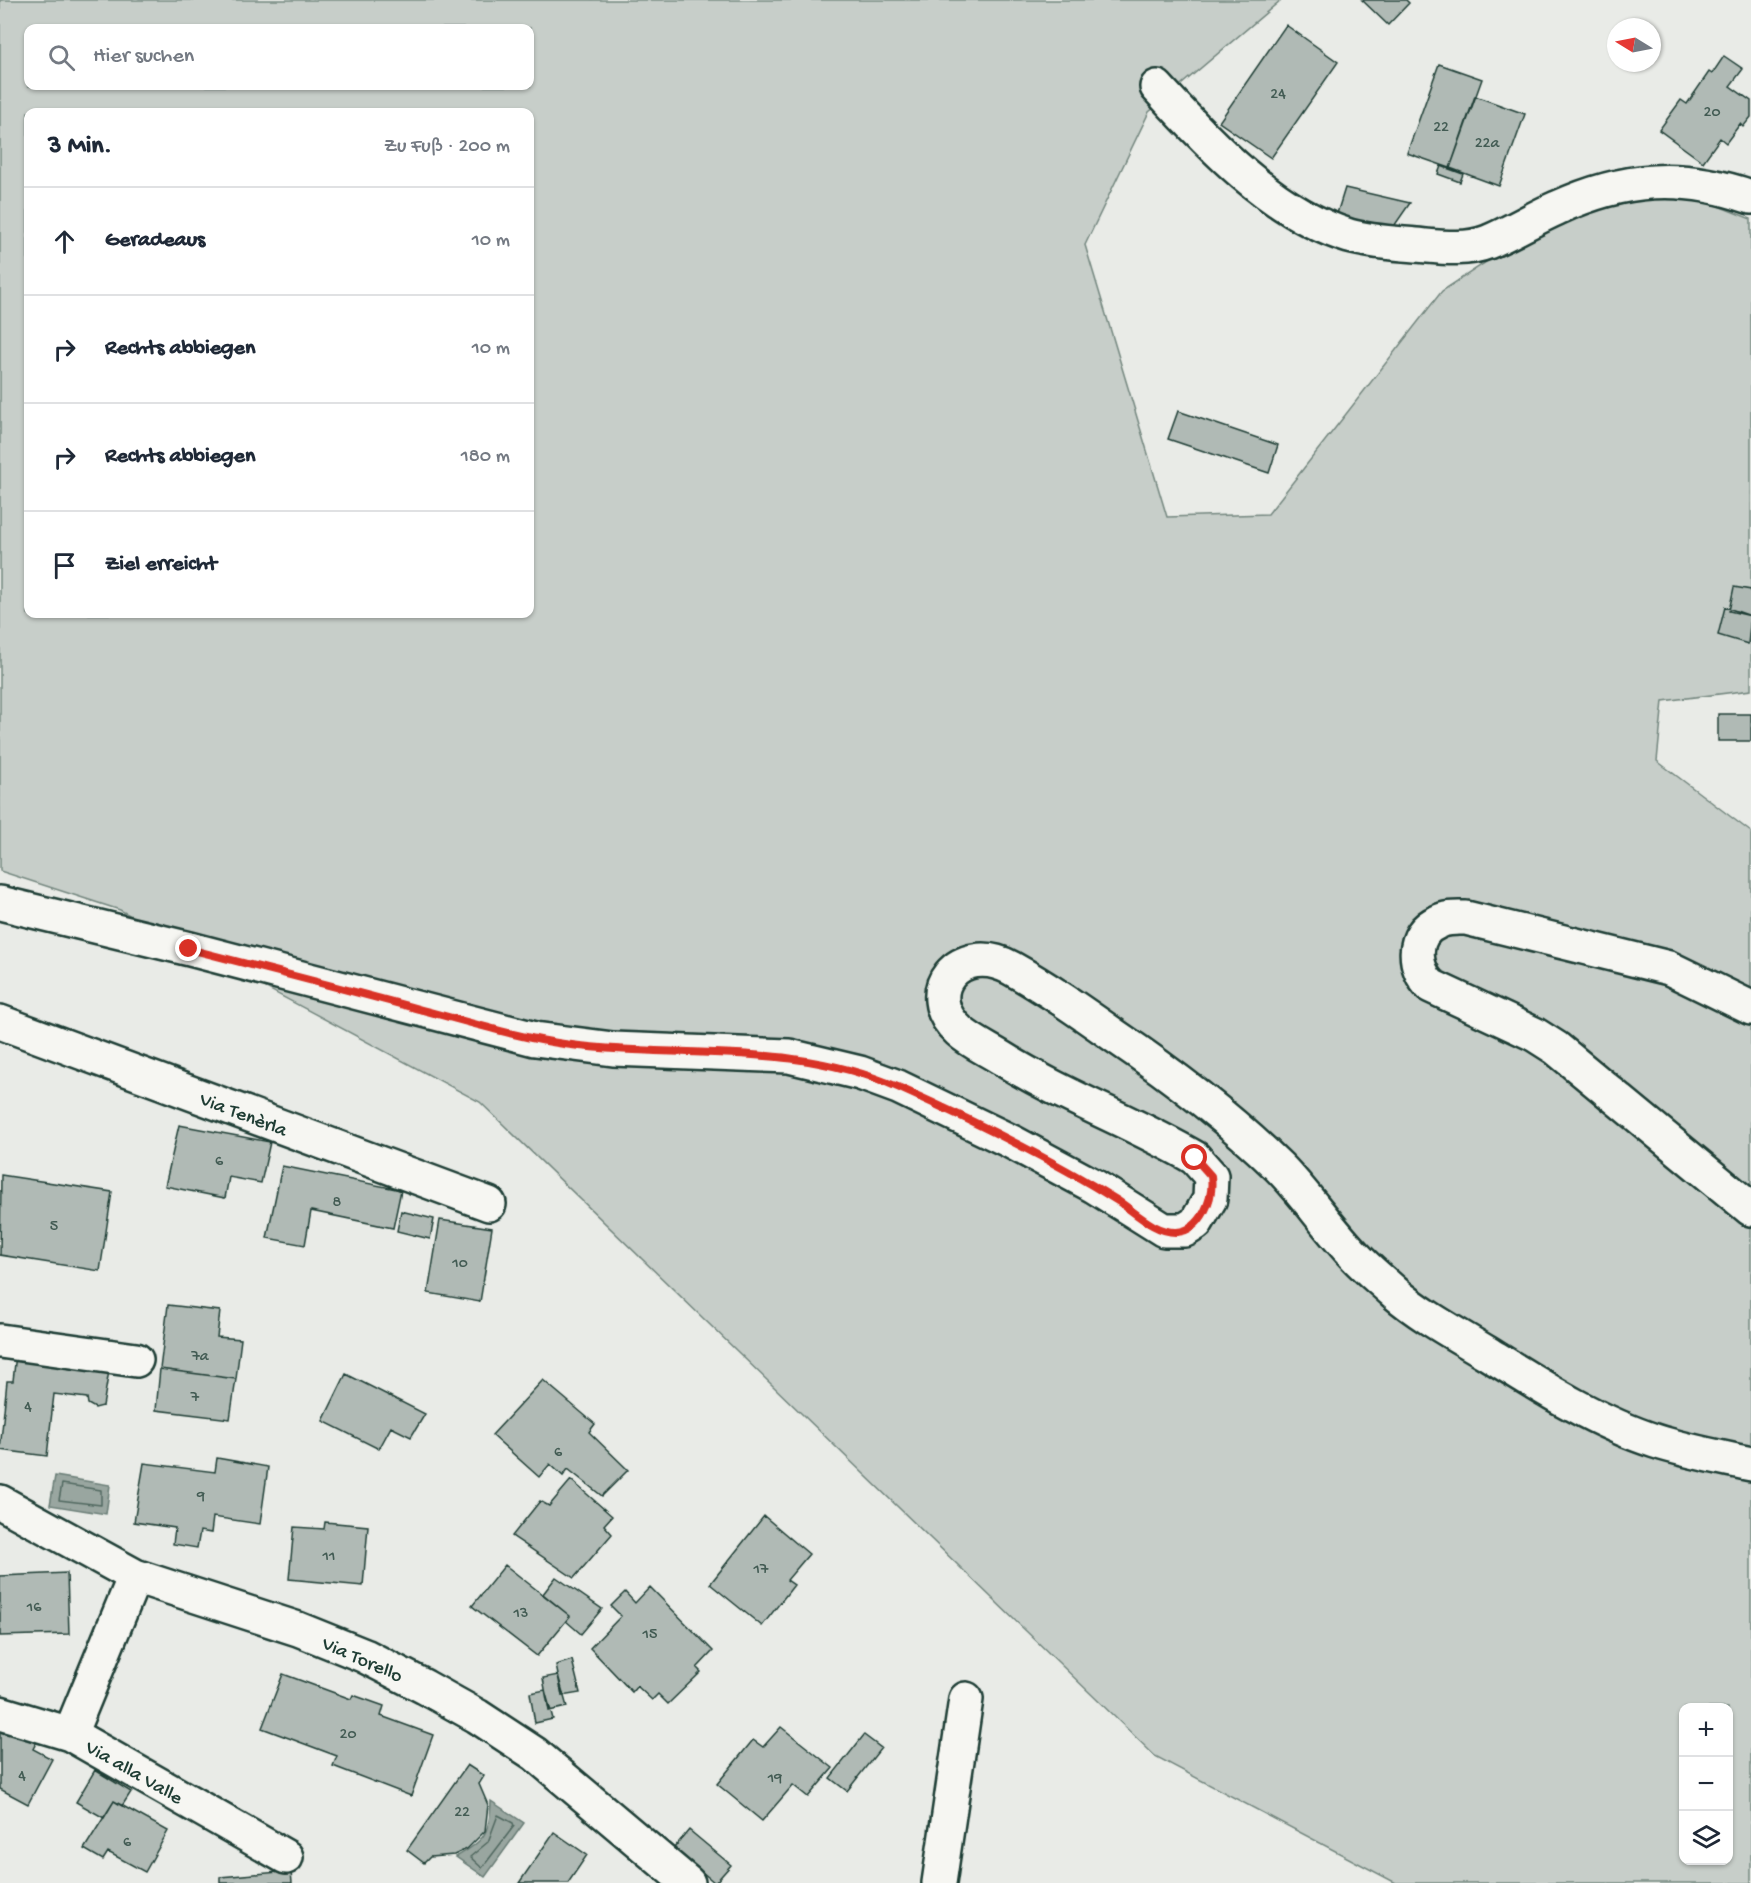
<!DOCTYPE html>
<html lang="de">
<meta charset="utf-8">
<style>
body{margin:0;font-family:"Gochi Hand",sans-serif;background:#f2f2f3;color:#1f2937}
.controls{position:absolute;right:18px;bottom:18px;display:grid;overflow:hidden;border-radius:12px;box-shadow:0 2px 4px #0004}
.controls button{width:54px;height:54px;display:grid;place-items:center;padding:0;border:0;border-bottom:2px solid #e0e1e3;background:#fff;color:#1f2937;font:30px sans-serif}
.compass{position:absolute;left:1607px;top:18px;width:54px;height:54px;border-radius:50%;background:#fff;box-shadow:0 2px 4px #0004;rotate:280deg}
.stop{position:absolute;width:18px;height:18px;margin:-14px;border:4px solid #d93025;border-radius:50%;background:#fff}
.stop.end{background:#d93025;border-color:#fff;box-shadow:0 2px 6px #0008}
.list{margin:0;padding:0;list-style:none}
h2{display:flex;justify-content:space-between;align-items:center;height:78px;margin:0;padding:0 24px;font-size:26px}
h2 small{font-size:20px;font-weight:400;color:#747a83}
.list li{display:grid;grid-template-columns:39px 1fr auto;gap:18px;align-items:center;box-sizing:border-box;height:108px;padding:0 24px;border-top:2px solid #e0e1e3}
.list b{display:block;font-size:22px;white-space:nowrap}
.list em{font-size:20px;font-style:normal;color:#747a83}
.icon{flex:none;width:33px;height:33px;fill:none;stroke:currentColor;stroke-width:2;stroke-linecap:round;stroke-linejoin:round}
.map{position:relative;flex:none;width:1751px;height:1883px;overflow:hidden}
.search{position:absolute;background:#fff;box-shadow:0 2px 4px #0004;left:24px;top:24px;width:510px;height:66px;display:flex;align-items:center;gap:15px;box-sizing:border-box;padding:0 21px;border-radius:12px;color:#747a83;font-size:22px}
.panel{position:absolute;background:#fff;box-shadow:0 2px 4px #0004;left:24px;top:108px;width:510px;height:510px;border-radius:12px}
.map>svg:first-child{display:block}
</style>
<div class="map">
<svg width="1751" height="1883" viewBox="0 0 1751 1883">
<rect width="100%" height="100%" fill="#e9ebe7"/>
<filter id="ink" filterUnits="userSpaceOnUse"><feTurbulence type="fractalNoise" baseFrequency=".0167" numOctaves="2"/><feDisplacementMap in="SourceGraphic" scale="12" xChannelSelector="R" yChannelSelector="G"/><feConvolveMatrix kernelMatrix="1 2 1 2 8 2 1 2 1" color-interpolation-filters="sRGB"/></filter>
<g filter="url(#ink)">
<path fill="#c7cec9" stroke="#73867e" stroke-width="1.5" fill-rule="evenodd" d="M0,0h1281l-132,112 -64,133 82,272 101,-3 174,-223 158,-104 93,9 58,23v471l-88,11 -6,60 94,71v1051h-355l-241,-127 -675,-654 -360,-192 -120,-39zM28,28h502v58h-502zM28,112h502v502h-502zM1684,1708h44v152h-44z"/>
<path fill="#99a6a0" stroke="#687c75" stroke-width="1.5" d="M55,1476l55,9 -4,29 -56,-9z
M491,1801l33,22 -39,54 -29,-20c28,-16 34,-23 35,-56z"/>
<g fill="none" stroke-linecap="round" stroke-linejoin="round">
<path stroke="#50675f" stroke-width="1.5" d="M62,1484l39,6v15l-42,-5z
M498,1815l15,8 1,3 -32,42 -12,-11 18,-15z"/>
</g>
<path fill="#b0bab5" stroke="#1f3d34" stroke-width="1.5" d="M1362,0h44l3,3 -21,22z
M1286,25l52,37 -67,96 -52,-36z
M1724,56l19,13 -13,17 21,15v16l-8,10 -3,-3 -14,19 -6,-5 -17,24 -44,-32 22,-30 6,4 22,-32 3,2z
M1439,64l43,15 -32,89 -43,-15z
M1475,96l50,18 -26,72 -49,-18z
M1441,166l22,8 -3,8 -22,-8z
M1345,188l65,15 -20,29 -55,-12z
M1178,411l100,34 -9,28 -101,-34z
M1734,587l17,3v26l-22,-5z
M1725,607l26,9 -3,28 -30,-9z
M1718,714h33v27h-33z
M179,1125l91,17 -9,41 -32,-6 -4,21 -60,-12z
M282,1166l119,24 -8,38 -82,-17 -6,34 -38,-7z
M1,1175l111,17 -12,79 -100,-16z
M401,1211l33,8 -4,20 -33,-8z
M440,1220l52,8 -12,74 -52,-9z
M168,1305l52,6 -3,26 24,2 -5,40 -76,-10z
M16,1354l94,11 -7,41 -8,2 -7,-4 -1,-6 -33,-4 -7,62 -47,-6 7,-69h6z
M160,1369l76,10 -6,40 -74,-9z
M346,1374l79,40 -14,23 -20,-10 -12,22 -56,-28z
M543,1380l52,44 -6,8 39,38 -26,26 -34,-27 -5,7 -13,-12 -11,13 -47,-42z
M217,1458l51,9 -8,57 -47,-7 -2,16 -11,-2 -3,17 -24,-4 2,-16 -41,-6 10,-59 71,9z
M571,1480l41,36 -8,9 8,9 -38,44 -62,-42 28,-35 9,5z
M764,1516l45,38 -22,26 7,5 -32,41 -52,-42z
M325,1522l43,4 -5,60 -74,-7 5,-52 30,2z
M505,1565l65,51 -33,40 -65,-50z
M67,1573l2,61 -69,2v-60z
M556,1577l46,32 -21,25 -15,-13 4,-5 -27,-22z
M650,1587l63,64 -16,17 4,4 -33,32 -10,-10 -6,6 -15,-14 -5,6 -42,-44 31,-32 -10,-10 14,-14 10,11z
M572,1660l8,33 -18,3 -6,-31z
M283,1674l68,25 2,-4 31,11 -3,10 52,19 -22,61 -78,-30 4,-10 -75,-28z
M558,1675l9,32 -18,4 -6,-33z
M545,1690l8,29 -18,4 -5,-30z
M781,1727l52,41 -25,29 -15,-12 -31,36 -45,-37 36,-44 10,7z
M8,1728l28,15 -3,6 19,10 -24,45 -28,-15v-58l5,3z
M864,1735l17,13 -34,43 -17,-13z
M467,1765l17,11 -5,8 9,21 -3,26 -18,18 -13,6 -24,2 -6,6 -17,-13z
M95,1770l36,22 -9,14 -8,-5 -10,17 -28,-16z
M114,1801l54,30 -23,41 -37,-20 -5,8 -19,-11z
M689,1830l42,35 -16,18 -41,-35z
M554,1832l33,23 -19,28h-49z
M291,1871l1,12h-72v-6z"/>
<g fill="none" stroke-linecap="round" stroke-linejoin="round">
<g stroke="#1f3d34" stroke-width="38">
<path id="minor" d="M1157,87c52,57 116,126 192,149 21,6 45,7 67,9 24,2 49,6 72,-3 24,-10 46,-24 69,-34 67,-31 125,-35 194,-11
M0,903l190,46 345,90 78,10 176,7 71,17 38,14 114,55 82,44 70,44h21l11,-7 14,-24 1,-23 -16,-18c-62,-36 -131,-61 -192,-99 -14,-9 -32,-17 -44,-28 -42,-38 0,-91 52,-63 36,20 70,44 104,68 59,40 113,81 164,131 27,27 49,61 76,89 12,13 26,24 39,36 28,24 62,42 93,61 53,33 109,69 168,88 31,10 64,16 96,23
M1751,1008l-82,-40 -203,-50c-10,0 -19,-1 -28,4 -28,11 -25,47 -7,64l103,48 22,14 195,161
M0,1022l489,182
M0,1341l136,19
M0,1502l135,74 163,53 67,27 60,31 52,29 58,38 153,129
M135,1576l-65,158 216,123
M0,1713l70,21
M939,1883l27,-184"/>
</g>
<use href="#minor" stroke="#f6f6f2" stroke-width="33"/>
</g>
</g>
<g fill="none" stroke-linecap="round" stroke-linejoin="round" filter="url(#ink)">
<path stroke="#d93025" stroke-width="8" d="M189,949c78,20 156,40 233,61 47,12 94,27 142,34 115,16 226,-5 336,44 74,33 150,70 218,113 17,11 37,32 59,31 25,-2 37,-34 34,-56l-16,-18"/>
</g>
<g text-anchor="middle" stroke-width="4.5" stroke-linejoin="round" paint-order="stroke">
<g font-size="16" fill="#435c54">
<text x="1278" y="98">24</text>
<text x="1712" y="116">20</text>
<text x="1441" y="131">22</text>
<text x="1487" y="147">22a</text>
<text x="219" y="1165">6</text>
<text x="337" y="1206">8</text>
<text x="54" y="1230">5</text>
<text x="460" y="1267">10</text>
<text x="200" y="1360">7a</text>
<text x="195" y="1401">7</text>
<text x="28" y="1411">4</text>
<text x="558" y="1456">6</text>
<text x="201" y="1500">9</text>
<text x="329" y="1560">11</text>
<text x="761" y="1573">17</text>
<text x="34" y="1611">16</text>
<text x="521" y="1617">13</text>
<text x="650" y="1638">15</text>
<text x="348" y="1738">20</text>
<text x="22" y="1780">4</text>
<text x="775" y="1782">19</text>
<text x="462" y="1816">22</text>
<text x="127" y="1846">6</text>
</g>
<g font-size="20" fill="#1f3d34" stroke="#f6f6f2">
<text transform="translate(244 1113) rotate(21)" y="7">Via Tenèrla</text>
<text transform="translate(363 1658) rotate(24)" y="7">Via Torello</text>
<text transform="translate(135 1771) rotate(30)" y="7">Via alla Valle</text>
</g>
</g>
</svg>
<div class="controls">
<button>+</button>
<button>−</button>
<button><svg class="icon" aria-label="layers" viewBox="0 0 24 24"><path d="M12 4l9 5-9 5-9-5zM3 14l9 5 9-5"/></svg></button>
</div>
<svg class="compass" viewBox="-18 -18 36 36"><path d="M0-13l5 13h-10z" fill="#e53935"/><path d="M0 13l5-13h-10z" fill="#747a83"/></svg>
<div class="stop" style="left:1195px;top:1158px"></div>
<div class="stop end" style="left:189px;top:949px"></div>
<div class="search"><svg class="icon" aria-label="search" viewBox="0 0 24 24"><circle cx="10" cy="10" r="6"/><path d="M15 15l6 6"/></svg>Hier suchen</div>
<section class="panel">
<h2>3 Min.<small>Zu Fuß · 200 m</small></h2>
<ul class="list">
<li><svg class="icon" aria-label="ahead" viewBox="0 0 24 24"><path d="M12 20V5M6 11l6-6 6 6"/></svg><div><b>Geradeaus</b></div><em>10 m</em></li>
<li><svg class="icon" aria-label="right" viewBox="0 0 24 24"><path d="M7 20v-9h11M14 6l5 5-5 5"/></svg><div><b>Rechts abbiegen</b></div><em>10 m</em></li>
<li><svg class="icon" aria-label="right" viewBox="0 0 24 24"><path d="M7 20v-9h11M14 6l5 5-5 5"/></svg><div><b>Rechts abbiegen</b></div><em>180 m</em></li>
<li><svg class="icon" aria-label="arrive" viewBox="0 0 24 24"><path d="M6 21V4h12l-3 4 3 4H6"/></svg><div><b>Ziel erreicht</b></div></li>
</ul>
</section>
</div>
